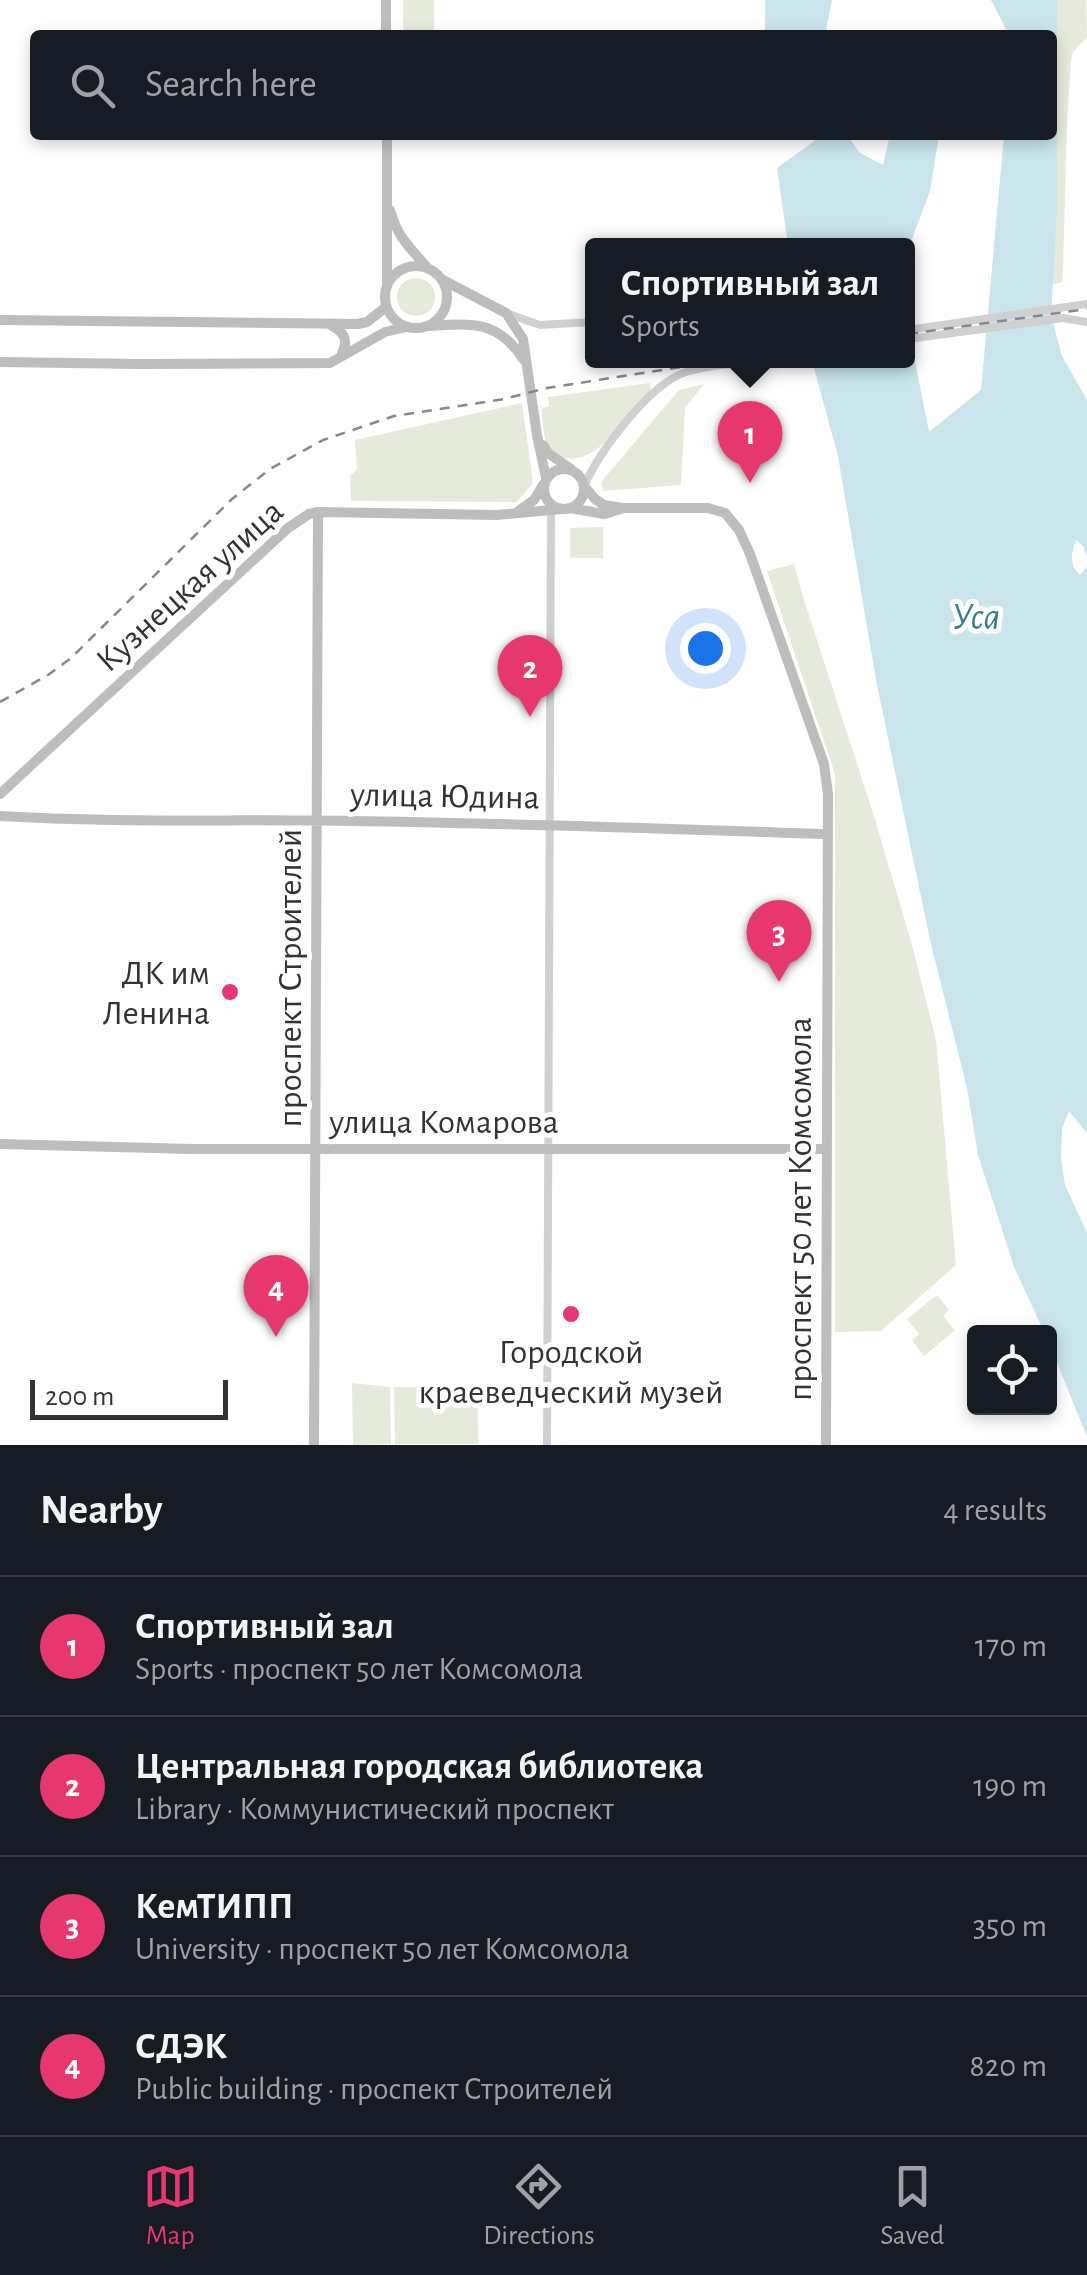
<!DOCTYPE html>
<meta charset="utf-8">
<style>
body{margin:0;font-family:"Alegreya Sans",sans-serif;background:#20242c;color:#f1f3f6}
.controls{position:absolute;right:30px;bottom:30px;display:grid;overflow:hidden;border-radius:10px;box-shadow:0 5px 15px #0003}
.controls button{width:90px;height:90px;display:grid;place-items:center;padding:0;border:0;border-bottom:2px solid #363941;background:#171b24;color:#f1f3f6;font:50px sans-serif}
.scale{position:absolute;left:30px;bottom:25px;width:198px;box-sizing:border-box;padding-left:10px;border:5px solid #333;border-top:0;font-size:28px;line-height:35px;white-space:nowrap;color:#333;-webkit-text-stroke:8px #fff;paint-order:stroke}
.you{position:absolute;left:705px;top:648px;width:35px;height:35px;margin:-25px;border:8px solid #fff;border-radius:50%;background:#1a73e8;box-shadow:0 0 0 15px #1a73e833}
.badge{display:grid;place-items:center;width:65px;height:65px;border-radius:50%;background:#e6386e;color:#fff;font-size:32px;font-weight:700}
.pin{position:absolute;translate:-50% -82px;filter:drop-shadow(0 2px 5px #0008)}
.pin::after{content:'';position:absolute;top:52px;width:35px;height:30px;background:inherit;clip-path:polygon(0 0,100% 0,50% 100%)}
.popup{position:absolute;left:585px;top:238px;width:330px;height:130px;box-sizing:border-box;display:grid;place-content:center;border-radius:10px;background:#171b24;filter:drop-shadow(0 2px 8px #0005);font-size:32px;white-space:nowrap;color:#9ea1a6}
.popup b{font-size:38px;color:#f1f3f6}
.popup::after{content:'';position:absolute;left:50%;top:100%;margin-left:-20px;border:20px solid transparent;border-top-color:#171b24}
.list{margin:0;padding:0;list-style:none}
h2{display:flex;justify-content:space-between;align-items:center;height:130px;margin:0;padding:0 40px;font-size:42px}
h2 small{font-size:32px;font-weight:400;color:#9ea1a6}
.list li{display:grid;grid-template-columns:65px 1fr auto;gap:30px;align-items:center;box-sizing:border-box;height:140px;padding:0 40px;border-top:2px solid #363941}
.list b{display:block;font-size:38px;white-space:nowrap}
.list p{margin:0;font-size:32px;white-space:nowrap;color:#9ea1a6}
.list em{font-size:32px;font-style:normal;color:#9ea1a6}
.icon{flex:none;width:55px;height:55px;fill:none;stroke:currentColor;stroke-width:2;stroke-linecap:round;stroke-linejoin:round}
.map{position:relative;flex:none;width:1087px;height:1445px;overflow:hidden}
.search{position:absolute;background:#171b24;box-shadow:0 5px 15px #0003;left:30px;right:30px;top:30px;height:110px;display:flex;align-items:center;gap:25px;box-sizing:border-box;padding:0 35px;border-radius:10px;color:#9ea1a6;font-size:38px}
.sheet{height:690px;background:#171b24}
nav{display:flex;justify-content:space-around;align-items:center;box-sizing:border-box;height:140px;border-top:2px solid #363941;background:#171b24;font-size:28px;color:#9ea1a6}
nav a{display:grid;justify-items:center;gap:5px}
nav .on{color:#e6386e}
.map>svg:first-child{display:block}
</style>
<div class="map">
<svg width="1087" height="1445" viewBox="0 0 1087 1445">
<rect width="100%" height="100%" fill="#fff"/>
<path fill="#e6eadb" d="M403,0h31v35h-31z
M1057,0h29l1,37 -14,15 -2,8 -4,64 -4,146 -1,12 -10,3 5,-69z
M397 297a19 19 0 1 1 38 0a19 19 0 1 1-38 0Z
M650,383l1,7c-20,22 -56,80 -90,67 -4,-1 -10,-4 -12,-9 -6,-10 -6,-27 -8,-39l8,-3 -1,-9z
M704,384l-19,24 -4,77 -78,6 -2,-9 78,-92z
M522,403l11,80 -16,19 -166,-1 -1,-25 7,-7 -2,-29z
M603,527v31h-33v-30z
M794,564l10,36 69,213 38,128 25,99 20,225 -75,66 -46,1v-558l-68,-203z
M937,1295l12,15 -6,6 12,14 -31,26 -12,-16 7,-6 -12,-15z
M352,1383l38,4 1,57 -38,1z
M394,1387h84v57h-83z"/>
<path fill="#c9e5eb" d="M765,0h67l-7,35h-60z
M991,0h66v216l-6,100 11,40 25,44v157l-4,-11 -7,-6c-5,12 -7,26 4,35l7,-8v566l-18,-22 -7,17 -1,31 4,26 22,48v204l-37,-92v-13h-6l-30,-65 -36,-112 -11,-67 -37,-148 -54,-260 -38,-224 -26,-95 96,-1v-34l21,106 52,-42 23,-255h48v-100h-43z
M816,135h31l13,18 23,12 7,-30h49l-9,56 -22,59v-5h-120l-11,-77 40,-29z"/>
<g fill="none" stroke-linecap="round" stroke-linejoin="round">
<path stroke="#d0d0d0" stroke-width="8" d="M506,313l34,12 52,-3
M908,330l179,-26
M908,339l155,-21 24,4
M584,486c16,-35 65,-102 102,-114 24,-8 53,-8 77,-12
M547,1445l4,-934"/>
<path stroke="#bdbdbd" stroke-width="10" d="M386,35v-35
M387,135v149
M390,210c7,26 19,37 36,56
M385 297a31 31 0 1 1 62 0a31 31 0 1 1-62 0Z
M441,279l65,34 17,26 14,96 9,43
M0,320l358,4 9,-2 19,-15
M329,324c13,7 21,14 13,29
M429,326c43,-3 69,-6 94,33
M0,362l139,2 191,-1 55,-31 21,-5
M543,445l5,8 23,16
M544 489a20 20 0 1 1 40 0a20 20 0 1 1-40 0Z
M584,486l11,13 9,6 18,3h86l17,5 14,17 11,24 74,210 4,30 -2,651
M570,508l34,6 17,-5
M517,512l17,-12 9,-15
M0,794l288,-266 21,-14 9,-2 179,3 65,-6
M0,816c116,7 233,3 350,5 159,2 319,8 478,13
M0,1144l192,5h635
M314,1445l4,-933"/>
<path stroke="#888" stroke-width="2.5" stroke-dasharray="10 8" stroke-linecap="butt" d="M908,334l179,-25
M0,702l48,-27 23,-17 161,-159 38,-30 53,-29 71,-24 110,-17 43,-11 179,-28"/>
</g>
<g fill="#e6386e" stroke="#fff" stroke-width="4">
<circle cx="230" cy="992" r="10"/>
<circle cx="571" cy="1314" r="10"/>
</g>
<g text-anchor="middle" stroke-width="10" stroke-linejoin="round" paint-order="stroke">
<g font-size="35" fill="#333" stroke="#fff">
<text transform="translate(189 585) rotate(-42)" y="12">Кузнецкая улица</text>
<text transform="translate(445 795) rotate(1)" y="12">улица Юдина</text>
<text transform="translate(289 978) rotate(-90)" y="12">проспект Строителей</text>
<text x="444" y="1133">улица Комарова</text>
<text transform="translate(799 1209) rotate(-90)" y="12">проспект 50 лет Комсомола</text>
</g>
<g font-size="35" fill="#333" stroke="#fff" text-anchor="end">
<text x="210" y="984">ДК им<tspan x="210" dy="40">Ленина</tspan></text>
<text x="571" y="1363" text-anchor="middle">Городской<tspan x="571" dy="40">краеведческий музей</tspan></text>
</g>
<g font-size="38" font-style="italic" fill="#3a7d8a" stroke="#fff">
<text x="976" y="629">Уса</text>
</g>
</g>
</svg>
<div class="controls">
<button><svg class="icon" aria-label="locate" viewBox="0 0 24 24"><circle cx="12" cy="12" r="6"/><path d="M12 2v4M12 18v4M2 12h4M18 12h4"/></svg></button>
</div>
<div class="scale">200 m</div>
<div class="you"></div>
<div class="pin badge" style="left:750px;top:483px">1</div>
<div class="popup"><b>Спортивный зал</b>Sports</div>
<div class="pin badge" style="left:530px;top:717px">2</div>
<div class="pin badge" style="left:779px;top:982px">3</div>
<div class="pin badge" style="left:276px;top:1337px">4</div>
<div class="search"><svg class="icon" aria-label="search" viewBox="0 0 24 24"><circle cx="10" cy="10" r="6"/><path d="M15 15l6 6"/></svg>Search here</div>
</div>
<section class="sheet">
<h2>Nearby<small>4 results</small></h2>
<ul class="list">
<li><span class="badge">1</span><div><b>Спортивный зал</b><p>Sports · проспект 50 лет Комсомола</p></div><em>170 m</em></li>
<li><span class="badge">2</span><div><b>Центральная городская библиотека</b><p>Library · Коммунистический проспект</p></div><em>190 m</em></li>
<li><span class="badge">3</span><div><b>КемТИПП</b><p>University · проспект 50 лет Комсомола</p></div><em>350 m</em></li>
<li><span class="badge">4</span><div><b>СДЭК</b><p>Public building · проспект Строителей</p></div><em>820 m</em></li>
</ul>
</section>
<nav>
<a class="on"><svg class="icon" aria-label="map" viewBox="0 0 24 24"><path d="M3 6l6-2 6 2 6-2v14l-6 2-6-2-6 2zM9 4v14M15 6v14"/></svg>Map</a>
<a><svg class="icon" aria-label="directions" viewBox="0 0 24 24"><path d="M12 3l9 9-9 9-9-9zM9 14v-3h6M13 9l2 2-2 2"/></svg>Directions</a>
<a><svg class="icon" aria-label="saved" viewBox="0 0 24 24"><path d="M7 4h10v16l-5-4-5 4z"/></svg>Saved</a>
</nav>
